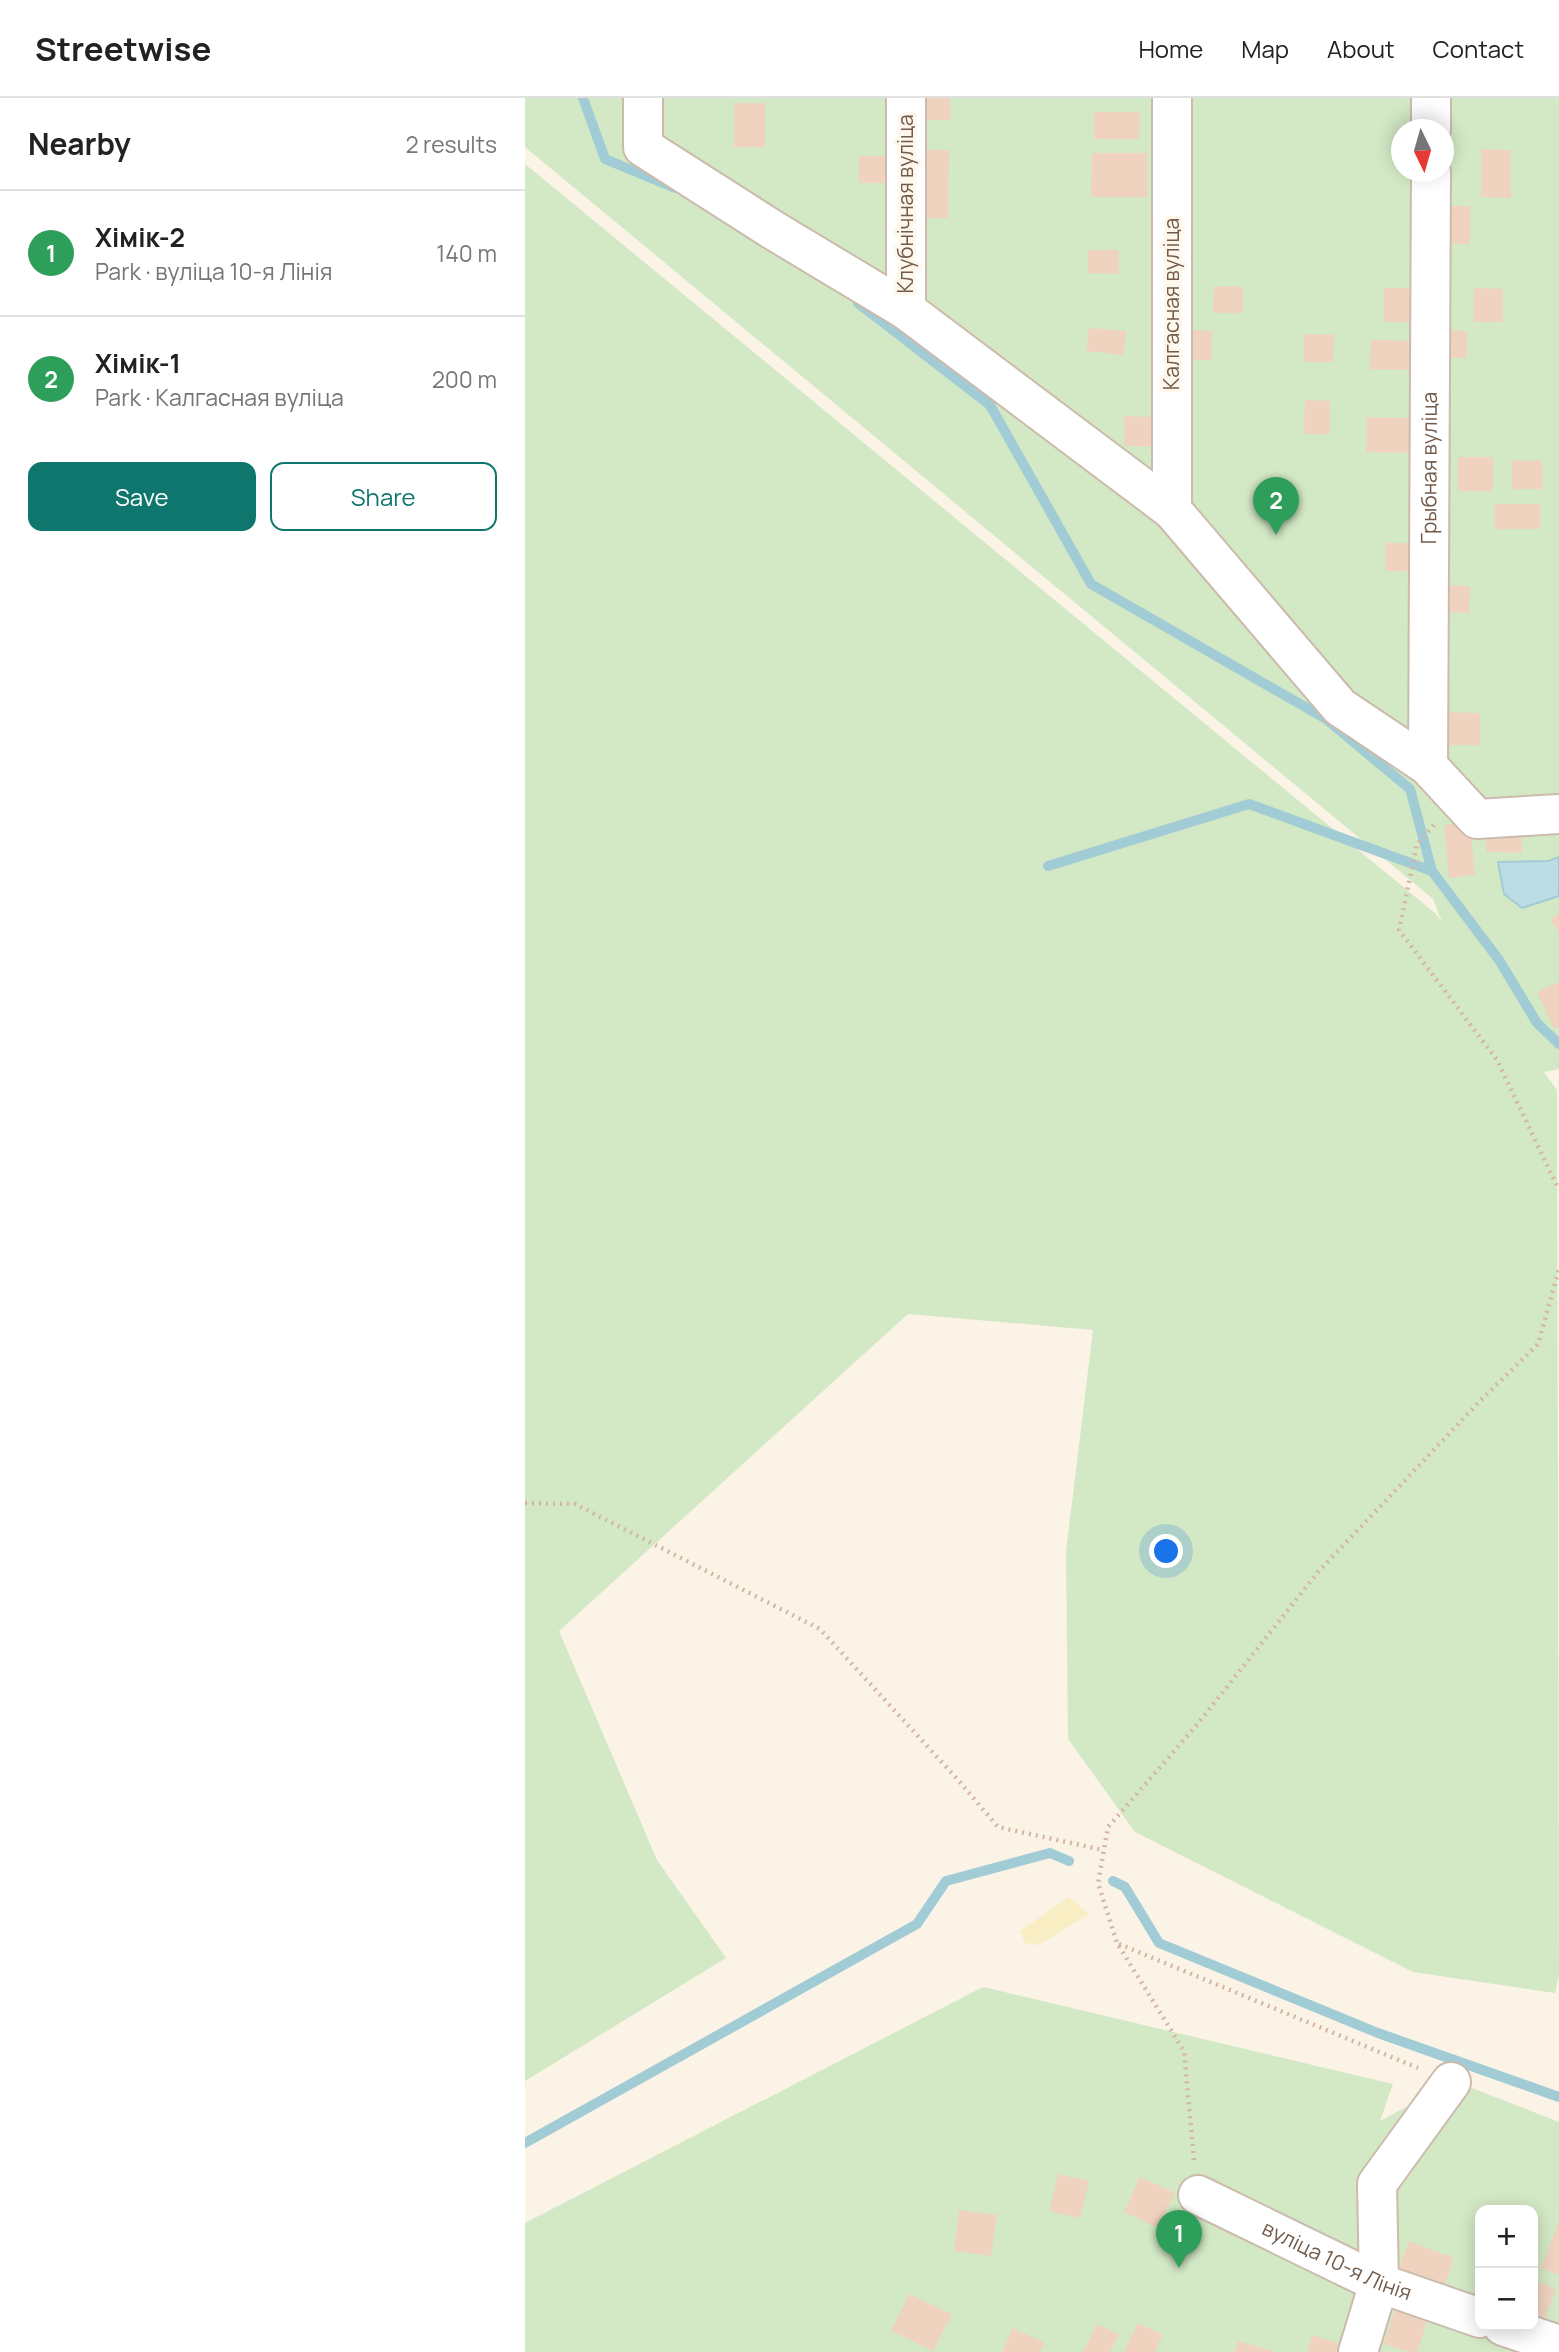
<!DOCTYPE html>
<meta charset="utf-8">
<style>
body{margin:0;font-family:Manrope,sans-serif;background:#f2f2f2;color:#222}
.controls{position:absolute;right:21px;bottom:21px;display:grid;overflow:hidden;border-radius:14px;box-shadow:0 4px 18px #0003}
.controls button{width:63px;height:63px;display:grid;place-items:center;padding:0;border:0;border-bottom:2px solid #e0e0e0;background:#fff;color:#222;font:35px sans-serif}
.compass{position:absolute;left:866px;top:21px;width:63px;height:63px;border-radius:50%;background:#fff;box-shadow:0 4px 18px #0003;rotate:175deg}
.you{position:absolute;left:642px;top:1454px;width:24px;height:24px;margin:-18px;border:5px solid #fff;border-radius:50%;background:#1a73e8;box-shadow:0 0 0 10px #1a73e833}
.badge{display:grid;place-items:center;width:46px;height:46px;border-radius:50%;background:#0f766e;color:#fff;font-size:23px;font-weight:700}
.pin{position:absolute;translate:-50% -58px;filter:drop-shadow(0 2px 4px #0008)}
.pin::after{content:'';position:absolute;top:37px;width:24px;height:21px;background:inherit;clip-path:polygon(0 0,100% 0,50% 100%)}
.list{margin:0;padding:0;list-style:none}
h2{display:flex;justify-content:space-between;align-items:center;height:91px;margin:0;padding:0 28px;font-size:30px}
h2 small{font-size:23px;font-weight:400;color:#767676}
.list li{display:grid;grid-template-columns:46px 1fr auto;gap:21px;align-items:center;box-sizing:border-box;height:126px;padding:0 28px;border-top:2px solid #e0e0e0}
.list b{display:block;font-size:26px;white-space:nowrap}
.list p{margin:0;font-size:23px;white-space:nowrap;color:#767676}
.list em{font-size:23px;font-style:normal;color:#767676}
.actions{display:flex;gap:14px;padding:21px 28px}
.actions a{flex:1;padding:16px 0;border:2px solid #0f766e;border-radius:14px;text-align:center;font-size:24px;color:#0f766e}
.actions .main{background:#0f766e;color:#fff}
.map{position:relative;flex:none;width:1034px;height:2254px;overflow:hidden}
header{display:flex;align-items:center;gap:42px;box-sizing:border-box;height:98px;padding:0 35px;background:#fff;border-bottom:2px solid #e0e0e0}
header strong{font-size:33px}
nav{display:flex;gap:38px;margin-inline-start:auto;font-size:24px}
main{display:flex}
aside{flex:1;background:#fff}
.map>svg:first-child{display:block}
</style>
<header>
<strong>Streetwise</strong>
<nav><a>Home</a><a>Map</a><a>About</a><a>Contact</a></nav>
</header>
<main>
<aside>
<h2>Nearby<small>2 results</small></h2>
<ul class="list">
<li><span class="badge" style="background:#2e9e5b">1</span><div><b>Хімік-2</b><p>Park · вуліца 10-я Лінія</p></div><em>140 m</em></li>
<li><span class="badge" style="background:#2e9e5b">2</span><div><b>Хімік-1</b><p>Park · Калгасная вуліца</p></div><em>200 m</em></li>
</ul>
<div class="actions"><a class="main">Save</a><a>Share</a></div>
</aside>
<div class="map">
<svg width="1034" height="2254" viewBox="0 0 1034 2254">
<rect width="100%" height="100%" fill="#fbf3e6"/>
<path fill="#d3e8c5" fill-rule="evenodd" d="M0,0h1034v971l-15,3 13,18 2,885 -4,18 -142,-21 -278,-140 -67,-93 -2,-187 27,-222 -185,-16 -349,317 98,229 69,98 -201,123v-1917l910,749 7,9 -9,-23 -908,-752zM876,32h42v42h-42z
M458,1889l410,97 -13,37 74,-40 105,41v230h-1034v-129zM955,2112h53v116h-53z"/>
<path fill="#f9eec3" d="M544,1799l20,17 -50,31 -14,-2 -5,-12z"/>
<path fill="#bcdde4" stroke="#a2ccd5" stroke-width="2" d="M1034,759v39l-37,12 -18,-14 -6,-32 50,-1z"/>
<g fill="none" stroke-linecap="round" stroke-linejoin="round">
<path stroke="#a2ccd5" stroke-width="10" d="M58,0l22,61 70,29
M333,205l132,102 101,179 235,135 84,70 22,82 67,89 38,63 22,21
M523,768l201,-62 183,67
M588,1783l12,6 34,56 219,90 181,64
M0,2045l392,-219 29,-43 104,-28 19,8"/>
</g>
<path fill="#efd3bf" d="M391,0h34v22h-34z
M209,5h31v44h-31z
M569,14h46l-1,27h-45z
M956,51l30,1v48l-30,-1z
M402,52h22l-1,68h-22z
M567,55h55v44h-56z
M334,58h29v27h-29z
M916,108h29v38h-30z
M563,152h31v24l-31,-1z
M689,188l29,1v26h-30z
M859,190h30l-1,34h-29z
M949,190l29,1v33h-29z
M564,230l37,3 -2,24 -38,-4z
M657,232l30,1v29h-30z
M916,233h26v27l-26,-1z
M779,236l30,1 -1,27h-29z
M846,242l41,1 -1,29 -41,-1z
M780,302l25,1v33h-26z
M599,318l35,1v30l-35,-1z
M842,319l46,1v35l-47,-1z
M933,359h35v34h-35z
M987,362l30,1v28h-30z
M970,406h45v25h-45z
M861,445h26v28h-26z
M917,487l28,1 -1,27 -28,-1z
M921,614l34,1v32h-35z
M945,724l5,53 -26,3 -5,-53z
M961,725h36v30l-36,-1z
M1034,815v19l-9,-12z
M1034,884v44l-5,3 -17,-37z
M533,2076l31,7 -9,37 -31,-7z
M615,2079l35,16 -17,35 -34,-16z
M434,2112l38,5 -6,41 -37,-5z
M1034,2123v54l-18,-7z
M884,2143l45,17 -12,33 -45,-17z
M1008,2182l23,9 -14,36 -9,-3z
M384,2196l43,20 -19,37 -42,-20z
M871,2207l33,11 -12,36h-8l-25,-8z
M613,2225l25,12 -8,17h-31z
M572,2226l22,10 -9,18h-27z
M488,2230l32,15 -5,9h-38z
M787,2237l35,11 -2,6h-38z
M713,2243l34,10v1h-38z"/>
<g fill="none" stroke-linecap="round" stroke-linejoin="round">
<g stroke="#ccbbad" stroke-width="42">
<g id="minor">
<path d="M118,0v49l130,83 133,80 266,200 168,197 88,59 49,53 82,-5"/>
<path d="M647,0v412"/>
<path d="M906,32v-32"/>
<path d="M381,212v-212"/>
<path id="s1" d="M903,668l3,-594"/>
<path id="s2" d="M673,2097l181,88 101,35"/>
<path d="M978,2228l56,19"/>
<path d="M833,2254l21,-69 -2,-99 74,-102"/>
</g>
</g>
<path stroke="#d4b6a2" stroke-width="4.5" stroke-dasharray="2 5" stroke-linecap="butt" d="M909,727l-17,19 -18,86 98,130 62,130
M0,1405l50,1 245,125 139,152 39,46 105,23
M594,1846l299,124
M669,2062l-10,-109 -67,-108 -19,-60 10,-56 88,-101 122,-154 163,-172 57,-56 21,-75"/>
<use href="#minor" stroke="#fff" stroke-width="38"/>
</g>
<g text-anchor="middle" stroke-width="7" stroke-linejoin="round" paint-order="stroke">
<g font-size="21" fill="#735b4c" stroke="#fef7ec">
<text transform="translate(381 106) rotate(-90)" y="7">Клубнічная вуліца</text>
<text transform="translate(647 206) rotate(-90)" y="7">Калгасная вуліца</text>
<text dy="7" stroke="none"><textPath href="#s1" startOffset="298">Грыбная вуліца</textPath></text>
<text dy="7" stroke="none"><textPath href="#s2" startOffset="154">вуліца 10-я Лінія</textPath></text>
</g>
</g>
</svg>
<div class="controls">
<button>+</button>
<button>−</button>
</div>
<svg class="compass" viewBox="-18 -18 36 36"><path d="M0-13l5 13h-10z" fill="#e53935"/><path d="M0 13l5-13h-10z" fill="#767676"/></svg>
<div class="you"></div>
<div class="pin badge" style="left:654px;top:2170px;background:#2e9e5b">1</div>
<div class="pin badge" style="left:751px;top:437px;background:#2e9e5b">2</div>
</div>
</main>
